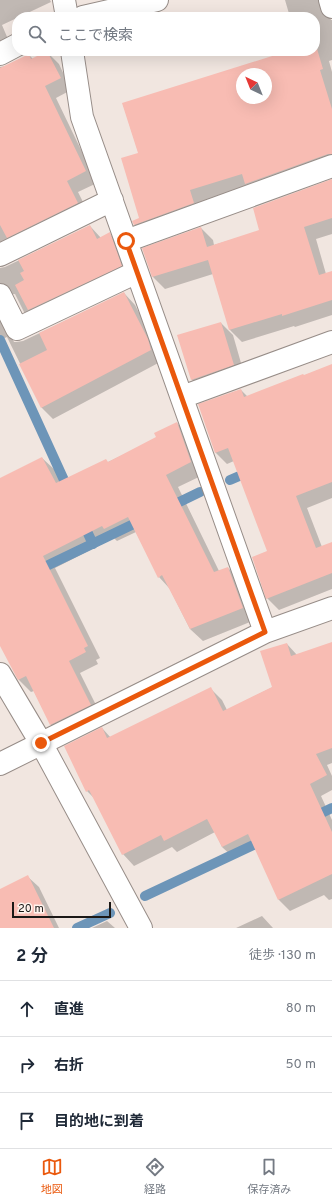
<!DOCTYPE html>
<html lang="ja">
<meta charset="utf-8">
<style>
body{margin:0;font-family:Overpass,"Noto Sans JP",sans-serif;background:#f6f6f7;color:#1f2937}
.compass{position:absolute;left:236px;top:68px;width:36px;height:36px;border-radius:50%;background:#fff;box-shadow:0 4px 16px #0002;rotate:317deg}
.scale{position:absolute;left:12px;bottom:10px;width:99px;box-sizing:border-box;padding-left:4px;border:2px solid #1b1816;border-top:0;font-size:11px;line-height:14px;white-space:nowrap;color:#1b1816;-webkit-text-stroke:3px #fff3ed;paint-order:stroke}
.stop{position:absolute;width:12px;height:12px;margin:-9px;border:3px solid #ea580c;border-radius:50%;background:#fff}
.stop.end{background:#ea580c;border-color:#fff;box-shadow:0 1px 4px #0008}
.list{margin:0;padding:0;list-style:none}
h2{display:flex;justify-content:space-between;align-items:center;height:52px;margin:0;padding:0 16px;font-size:17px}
h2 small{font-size:13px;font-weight:400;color:#747a83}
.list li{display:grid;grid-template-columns:26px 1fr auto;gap:12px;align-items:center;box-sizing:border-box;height:56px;padding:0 16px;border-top:1px solid #e0e1e3}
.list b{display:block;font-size:15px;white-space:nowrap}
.list em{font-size:13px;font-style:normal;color:#747a83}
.icon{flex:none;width:22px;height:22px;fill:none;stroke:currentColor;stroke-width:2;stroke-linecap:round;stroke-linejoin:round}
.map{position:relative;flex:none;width:332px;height:928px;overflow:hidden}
.search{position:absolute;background:#fff;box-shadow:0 4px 16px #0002;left:12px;right:12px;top:12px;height:44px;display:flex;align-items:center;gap:10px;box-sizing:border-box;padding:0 14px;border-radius:16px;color:#747a83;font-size:15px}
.sheet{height:220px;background:#fff}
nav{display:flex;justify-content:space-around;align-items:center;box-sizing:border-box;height:56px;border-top:1px solid #e0e1e3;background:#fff;font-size:11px;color:#747a83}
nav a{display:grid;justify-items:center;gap:2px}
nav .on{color:#ea580c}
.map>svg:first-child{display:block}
</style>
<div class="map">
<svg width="332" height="928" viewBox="0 0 332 928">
<rect width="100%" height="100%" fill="#f1e6e0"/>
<path fill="#0003" fill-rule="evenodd" d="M0,0h50l1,2 -49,23 11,26 -13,10z
M285,0h39l7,20h1v40l-3,1 3,11v97l-83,18 -47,15 3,13 -59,21 -12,-12 6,-6 -1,-64 -16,-50 163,-51 -1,-2h30v-34h-25zM242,74h24v24h-24z
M47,52l12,12 12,26 -15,8 41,85 -19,9 11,22 -89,48v-195l6,-1 23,-11 4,4z
M332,180v54l-16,5 10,35 6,-2v43l-37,12 -1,-1 -52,16 -12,-12 -17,-56 -48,15 -12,-12 -10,-28 58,-21 12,12 1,5 46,-14z
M90,226l11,12 9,-4 11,11 11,32 -97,46 -11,-11 -9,-18 -9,1 -6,7v-34l5,-1z
M124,293l11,12 24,47 3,9 -109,58 -11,-11 -35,-71 -7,3v-27l14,29h2l7,-1z
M221,323l12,12 12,42 -41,15 -12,-12 -14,-44z
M332,365v133l-25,10 15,39 10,-4v46l-53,21 -12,-12 2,-46 -35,-91 -7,3 -12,-12 26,-62 7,7z
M177,423l12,12 14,40 -25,12 41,84 9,-3 13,12 14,40 -52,21 -13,-12 -20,-40 -11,-12 -23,-45 -19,9 -3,-3 -59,30 45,90 -4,2 2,4 -18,9 22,44 -39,20 -12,-12 -17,-34 -3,1 -12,-12 -19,-37v-164l42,-21 13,12 6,12 47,-20 50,-24z
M287,644l10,11 35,-1v109l-5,2 5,11v14l-11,6 11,24v79l-3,1 -5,-5 -34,16 -11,-11 -24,-52 -21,10 -12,-11 -7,-15 -38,20 -5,-5 -38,19 -11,-12 -29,-56 -7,-7 15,-63 9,10 100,-49 11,11 5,10 46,-23z
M28,877l11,10 20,41h-59v-38z
M262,916l11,12h-37z
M107,921l8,7h-23z"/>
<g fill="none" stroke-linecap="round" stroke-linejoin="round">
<path stroke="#6d95b8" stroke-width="10" d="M0,340l69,151
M230,480l21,-9
M167,508l33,-16
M82,521l11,23
M36,571l108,-52
M311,818l21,-10
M145,896l119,-56
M77,928l33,-15"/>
</g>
<path fill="#f8bcb3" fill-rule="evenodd" d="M315,42l8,27 -3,1 12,39v45h-4l-83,30 -3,-10 -52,16 4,13 -60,22 -2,-4 7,-3 -18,-60 17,-5 -16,-50 166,-52h27zM242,74h24v24h-24z
M47,51l14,27 -16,8 41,85 -19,10 11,22 -71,35 -7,-13v-157l29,-14 2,5z
M332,179v39l-28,9 15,48 13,-4v29l-50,16v-2l-53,16 -21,-70 -56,17 -10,-29 59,-21 6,20 52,-17 -6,-22z
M90,225l7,14 13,-7 12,34 -94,44 -13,-25 9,-5 -4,-7 4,-2 -6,-11z
M124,292l24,47 3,11 -110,58 -22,-44 28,-14 -8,-17z
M221,322l13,43 -43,15 -14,-45z
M332,364v118l-36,14 20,52 16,-6v31l-66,26 -14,-42 15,-6 -39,-103 -13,5 -17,-49 43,-15 3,8 59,-23 1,1z
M177,422l14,40 -25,13 48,97 14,-5 15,41 -53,21 -28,-54 -4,3 -30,-61 -24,12 -2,-3 -59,30 45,90 -4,2 2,4 -17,9 22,44 -41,20 -24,-49 -8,4 -18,-34v-168l42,-21 14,26 50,-24 2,3 48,-25 -2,-4z
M332,642v106l-16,6 11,21 -17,9 22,48v42l-54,26 -30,-66 -26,13 -15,-28 -43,22 -3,-6 -39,20 -33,-65 -3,2 -22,-46 38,-19 5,11 104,-51 12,24 49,-24 -12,-36 27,-8 4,13z
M28,875l26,53h-54v-39z"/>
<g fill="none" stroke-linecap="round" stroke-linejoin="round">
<g stroke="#978d88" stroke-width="24">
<path id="minor" d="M64,0l3,17
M330,0l2,7
M83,17l74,-17
M72,51l10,66 183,515
M0,54l17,-9
M126,241l206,-75
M0,255l112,-55
M0,295l17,34 120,-57
M182,397l150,-55
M0,674l41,69 100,185
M0,764l265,-132 67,-24"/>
</g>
<use href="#minor" stroke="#fff" stroke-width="22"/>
</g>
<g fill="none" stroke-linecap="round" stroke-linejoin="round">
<path stroke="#ea580c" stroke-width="5" d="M41,743l224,-111 -139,-391"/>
</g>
</svg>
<svg class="compass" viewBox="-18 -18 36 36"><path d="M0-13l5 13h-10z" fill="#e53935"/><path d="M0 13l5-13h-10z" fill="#747a83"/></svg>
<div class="scale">20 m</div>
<div class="stop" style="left:126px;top:241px"></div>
<div class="stop end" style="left:41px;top:743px"></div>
<div class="search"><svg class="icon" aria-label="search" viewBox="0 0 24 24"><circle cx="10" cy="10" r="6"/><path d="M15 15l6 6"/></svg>ここで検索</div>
</div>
<section class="sheet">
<h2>2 分<small>徒歩 · 130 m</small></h2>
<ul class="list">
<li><svg class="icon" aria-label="ahead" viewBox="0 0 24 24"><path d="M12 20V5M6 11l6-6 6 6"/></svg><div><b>直進</b></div><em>80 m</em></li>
<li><svg class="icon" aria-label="right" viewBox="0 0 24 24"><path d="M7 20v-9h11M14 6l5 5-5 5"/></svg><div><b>右折</b></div><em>50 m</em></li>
<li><svg class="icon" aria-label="arrive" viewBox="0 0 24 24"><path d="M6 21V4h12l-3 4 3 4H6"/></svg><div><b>目的地に到着</b></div></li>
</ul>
</section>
<nav>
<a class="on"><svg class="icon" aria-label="map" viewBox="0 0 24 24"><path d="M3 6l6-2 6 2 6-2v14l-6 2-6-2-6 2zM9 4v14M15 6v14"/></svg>地図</a>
<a><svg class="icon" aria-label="directions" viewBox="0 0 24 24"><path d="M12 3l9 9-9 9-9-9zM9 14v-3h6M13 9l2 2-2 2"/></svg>経路</a>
<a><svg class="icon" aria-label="saved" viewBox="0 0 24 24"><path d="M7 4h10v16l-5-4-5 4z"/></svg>保存済み</a>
</nav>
